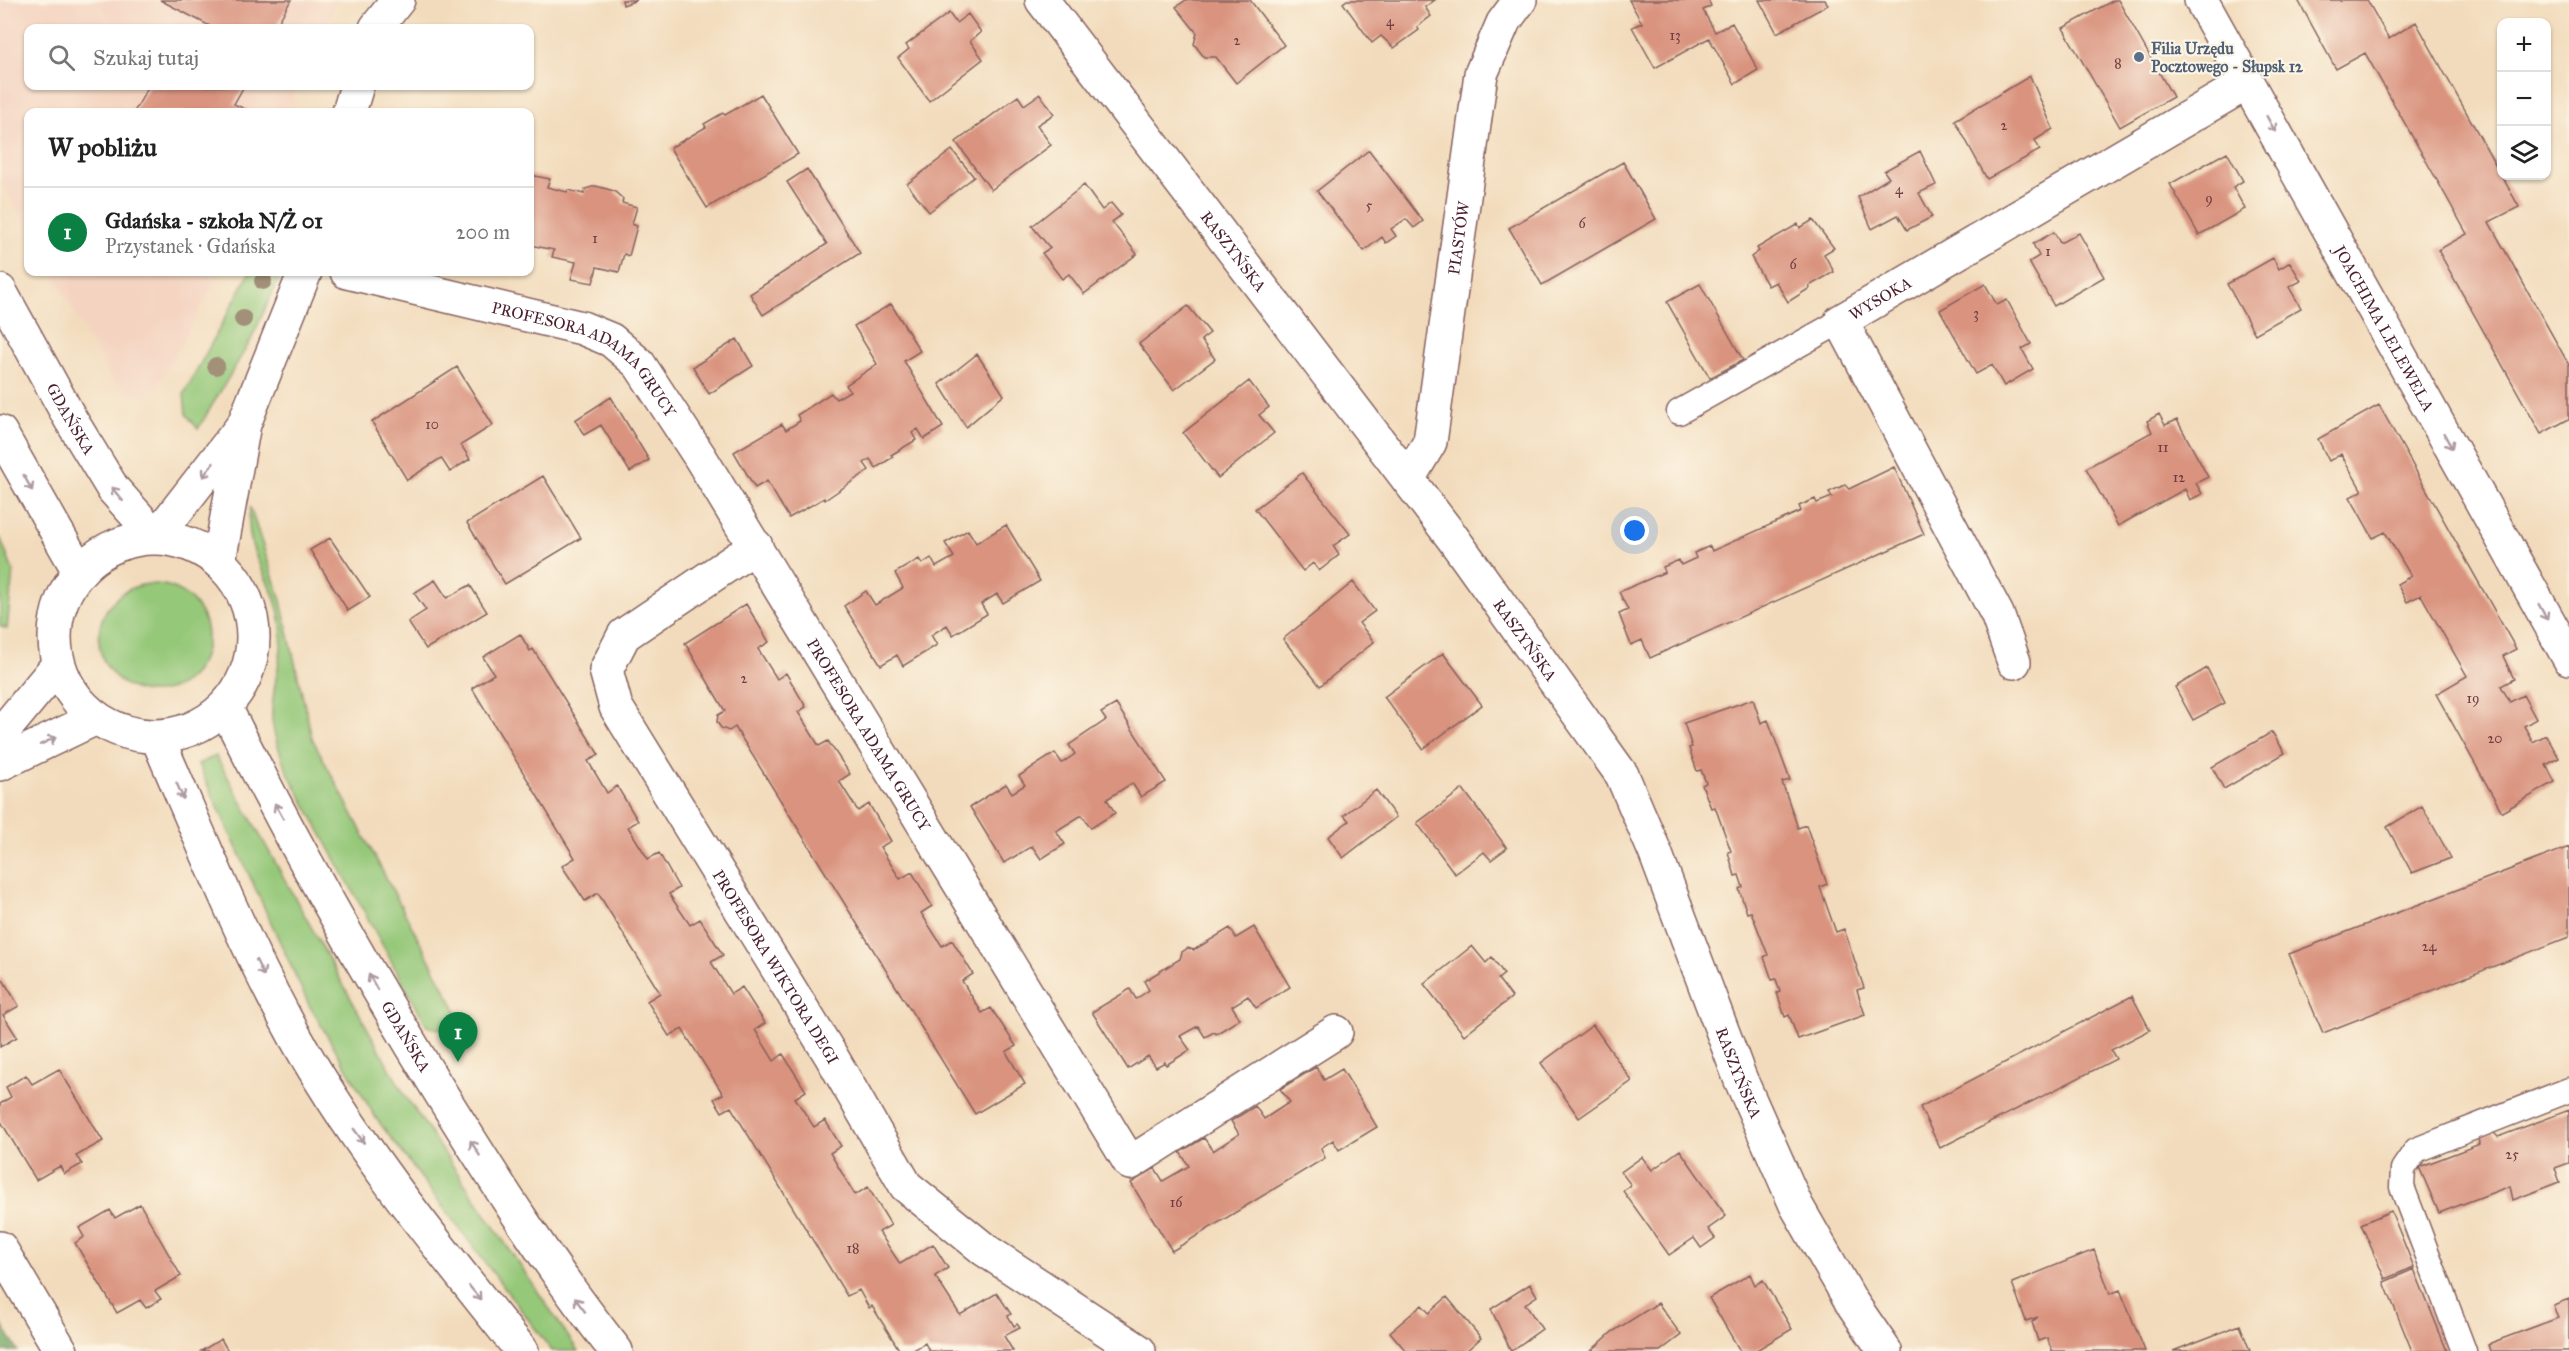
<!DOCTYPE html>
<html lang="pl">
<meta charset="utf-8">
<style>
body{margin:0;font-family:"IM FELL Great Primer",serif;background:#f2f2f2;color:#222}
.controls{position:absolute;right:18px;top:18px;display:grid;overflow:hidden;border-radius:12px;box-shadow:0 2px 4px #0004}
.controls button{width:54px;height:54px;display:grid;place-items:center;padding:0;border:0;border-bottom:2px solid #e0e0e0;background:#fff;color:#222;font:30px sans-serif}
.you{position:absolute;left:1635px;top:531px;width:21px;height:21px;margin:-15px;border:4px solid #fff;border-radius:50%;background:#1a73e8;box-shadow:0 0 0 9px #1a73e833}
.badge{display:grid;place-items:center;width:39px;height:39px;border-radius:50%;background:#0b8043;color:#fff;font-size:20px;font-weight:700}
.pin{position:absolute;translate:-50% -50px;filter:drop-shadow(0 2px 3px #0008)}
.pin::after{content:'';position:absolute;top:32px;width:21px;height:18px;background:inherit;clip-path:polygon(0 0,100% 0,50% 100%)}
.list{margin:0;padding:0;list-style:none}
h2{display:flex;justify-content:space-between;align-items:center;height:78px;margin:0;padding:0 24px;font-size:26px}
h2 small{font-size:20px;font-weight:400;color:#767676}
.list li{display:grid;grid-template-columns:39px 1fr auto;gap:18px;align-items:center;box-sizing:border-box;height:90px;padding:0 24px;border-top:2px solid #e0e0e0}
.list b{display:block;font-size:22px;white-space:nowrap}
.list p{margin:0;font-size:20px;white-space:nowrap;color:#767676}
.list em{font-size:20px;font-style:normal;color:#767676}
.icon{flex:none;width:33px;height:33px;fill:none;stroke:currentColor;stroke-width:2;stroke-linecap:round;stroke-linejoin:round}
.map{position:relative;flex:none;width:2569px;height:1351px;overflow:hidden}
.search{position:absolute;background:#fff;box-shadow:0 2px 4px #0004;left:24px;top:24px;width:510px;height:66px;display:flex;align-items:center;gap:15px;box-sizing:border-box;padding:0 21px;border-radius:12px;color:#767676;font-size:22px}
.panel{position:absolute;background:#fff;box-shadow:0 2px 4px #0004;left:24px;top:108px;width:510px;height:168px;border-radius:12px}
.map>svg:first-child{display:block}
</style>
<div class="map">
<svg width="2569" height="1351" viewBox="0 0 2569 1351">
<rect width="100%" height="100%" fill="#fcf5e5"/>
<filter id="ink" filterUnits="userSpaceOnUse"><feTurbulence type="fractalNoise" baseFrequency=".0167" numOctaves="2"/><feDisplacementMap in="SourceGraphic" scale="12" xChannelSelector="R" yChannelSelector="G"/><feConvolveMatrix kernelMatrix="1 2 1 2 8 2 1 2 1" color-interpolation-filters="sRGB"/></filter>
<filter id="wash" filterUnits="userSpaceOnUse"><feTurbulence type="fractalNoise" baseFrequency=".008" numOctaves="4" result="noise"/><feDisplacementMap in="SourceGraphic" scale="24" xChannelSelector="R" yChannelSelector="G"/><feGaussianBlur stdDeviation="1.35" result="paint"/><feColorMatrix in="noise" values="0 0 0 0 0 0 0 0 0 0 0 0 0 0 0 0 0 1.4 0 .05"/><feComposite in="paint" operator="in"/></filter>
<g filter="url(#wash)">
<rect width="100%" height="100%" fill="#f2dbbc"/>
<path fill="#f4d3c0" d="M0,0h338l-13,28h-297v58h270l-4,9 -1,17h-265v118l-28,-51z
M52,272h169l-62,112 -11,10 -13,1 -23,-15z"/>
<path fill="#95c879" stroke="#707452" stroke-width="1.5" d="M250,272h32l-31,68 -53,89 -12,-15 -2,-20z
M250,507l31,94 31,137 144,272v10c-10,8 -17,11 -29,6l-139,-253c-7,-17 -14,-35 -16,-53 -2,-32 13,-64 9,-96 -6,-47 -38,-65 -31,-117z
M0,537l13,34 -6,58 -7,-3z
M99 638a54 54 0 1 1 108 0a54 54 0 1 1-108 0Z
M216,756l188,338 174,257h-26l-176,-233 -67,-113 -111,-241z"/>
<path fill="#78ac69" stroke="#61664a" stroke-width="1.5" d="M0,1321l18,30h-18z"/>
<g id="blocks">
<path fill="#d9937e" d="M160,0h131l-16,28h-66l1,-2z
M622,0h15l-14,5z
M1186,0h64l34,45 -48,38 -20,-26h-12l-10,-13 3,-11 -21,-26z
M1347,0h88l-10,7 6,9 -14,11 2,3 -25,18 -13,-12 -9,7 -29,-40z
M1629,0h79l3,6 -8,4 12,22 17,-9 26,47 -23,14 -26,-46 -54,30 -23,-41 10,-4z
M1759,0h66l3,5 -51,28z
M2114,0h4l55,97 -53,30 -57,-99z
M2298,0h69l22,39 27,-17 103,185 -30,15 80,143v54l-28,15 -103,-184 29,-16 -25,-45 -77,-136 -29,16z
M949,13l7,10 12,-9 13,18 -11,9 13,18 -54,42 -31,-43 11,-9 -3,-4z
M2030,76l23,53 -18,11 5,10 -53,29 -32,-59z
M149,86h95l-10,18 17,8h-117z
M761,94l37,60 -91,54 -37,-60 36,-21 -2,-3 19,-11 2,2z
M1040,94l14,20 -17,11 14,20 -60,45 -35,-48 62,-46 6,9z
M952,150l22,27 -45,35 -22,-28z
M1369,150l54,71 -9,7 -8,-9 -15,10 5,7 -10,7 -4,-6 -18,14 -47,-60z
M1920,151l16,34 -17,8 13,24 -25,13 -9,-15 -26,14 -14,-32 31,-19 -5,-7z
M2227,152l16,29 -10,6 12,22 -46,26 -29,-51z
M1623,162l33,57 -114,66 -33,-57z
M807,169l53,84 -97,62 -13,-21 77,-50 -40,-62z
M530,175l20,4 -3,8 20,5 1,-2 16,4 1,-5 11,-3 18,5 9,8 -1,4 15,4 -5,17 5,2 -8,30 -5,-2 -5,18 -22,-5 -4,16 -22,-4 5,-17 -24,-5 2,-7 -24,-5z
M1084,185l18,25 9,-7 10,12 -9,7 25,32 -53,40 -15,-20 -7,5 -20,-26 8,-5 -18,-22z
M1813,220l21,28 -10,6 10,18 -25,14 1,2 -22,14 -12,-20 -8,4 -17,-29 8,-6 -2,-3 41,-24 2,4z
M2054,232l6,11 19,-10 25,44 -50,29 -25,-44 10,-6 -6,-12z
M2273,258l6,11 11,-7 11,19 -12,6 12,21 -46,26 -28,-50z
M1700,284l43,76 -33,18 -43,-76z
M1985,284l12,21 10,-5 24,44 -9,5 11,20 -29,17 -12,-21 -16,9 -36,-64z
M891,304l29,47 -16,10 39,66 -19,12 -6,-10 -6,4 4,7 -25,15 2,2 -17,11 -6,-9 -6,4 5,7 -44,30 -1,-2 -35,20 -22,-37 -12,7 -21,-36 48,-28 4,6 14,-9 -3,-6 34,-22 5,6 14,-8 -4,-6 31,-21 -23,-38z
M1188,306l22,27 -9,7 14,19 -41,31 -35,-46z
M737,339l16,27 -44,28 -16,-27z
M977,354l27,41 -38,32 -27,-43z
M457,367l36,58 -32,20 9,14 -20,13 -9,-14 -34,22 -35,-58z
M1249,381l20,26 -10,8 15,18 -56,45 -35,-45z
M611,397l38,63 -19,12 -29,-47 -17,10 -9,-15z
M2379,405l137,244 -13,7 11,23 -13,7 9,16 13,-7 13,24 -12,7 9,16 13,-7 13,23 -13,7 9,17 -53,30 -66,-118 31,-18 -46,-81 -14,7 -10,-18 14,-8 -26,-44 -12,6 -23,-41 12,-6 -21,-37 -12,7 -11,-22z
M2159,414l6,11 12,-5 31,57 -12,6 6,11 -12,6 -5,-11 -67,37 -32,-58 66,-36 -5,-11z
M1894,467l30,67 -274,124 -8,-18 -11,5 -12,-31 9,-4 -9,-18 46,-20 -2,-5 16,-7 2,5 15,-7 -2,-5 16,-7 2,5 89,-40 -2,-5 16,-7 2,4 15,-6 -3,-5 16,-7 4,4z
M1302,473l48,61 -17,12 6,9 -20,16 -6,-8 -10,8 -48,-62z
M543,476l38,62 -76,46 -38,-61z
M1006,525l34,56 -37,22 -6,-9 -16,10 6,10 -34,21 -6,-10 -16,10 6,10 -34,21 -6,-11 -16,10 -37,-59 22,-15 9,14 28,-17 -8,-15 24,-14 3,5 9,-6 5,9 18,-10 -9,-14 23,-13 8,13z
M330,538l40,59 -22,14 -38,-61z
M435,580l12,18 23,-13 17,27 -61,37 -18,-27 18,-12 -12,-17z
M1353,582l22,29 -16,12 15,19 -54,44 -37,-47z
M746,604l23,38 -11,7 19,30 9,-6 20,34 -8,5 21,34 9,-5 22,33 -11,7 19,30 11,-7 22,37 -11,6 20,32 12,-7 20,34 -11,7 21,33 10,-6 21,34 -11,7 20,32 9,-5 25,38 -10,6 19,32 -50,30 -240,-387 -6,4 -8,-3 -4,-6 1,-7 7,-4 -40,-68z
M520,634l10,17 3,-2 66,106 -11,6 19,32 10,-7 21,35 -10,6 20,32 11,-6 20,35 -10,6 21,31 10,-6 23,36 -12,7 20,32 11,-7 23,36 -10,7 19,31 9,-7 23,37 -11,7 19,29 11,-7 16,26 -11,7 25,42 13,-8 23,38 -12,7 21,32 33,-20 15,24 -13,8 25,39 37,-22 14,21 -3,2 6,10 3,-2 3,4 -16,8 9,15h-84l-4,-8 -13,8h-12l-28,-45 -3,2 -10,-18 -12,6 -116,-189 -9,5 -8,-13 9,-5 -41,-65 -13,7 -22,-35 13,-8 -62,-100 -13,8 -23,-35 13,-8 -103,-170 22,-14 -11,-17z
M1443,653l39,52 -59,44 -39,-52z
M2207,668l18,35 -32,17 -18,-33z
M1753,699l8,24 7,-3 22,60 -8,2 16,46 8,-3 21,59 -7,3 16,45 8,-3 20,59 -7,2 8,25 -67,24 -9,-24 -4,2 -8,-24 3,-1 -4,-13 -4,1 -8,-23 4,-2 -17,-43 -4,1 -8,-24 4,-2 -4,-12 -4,1 -7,-24 3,-1 -16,-44 -4,1 -9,-23 4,-2 -5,-13 -4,1 -8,-23 3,-1 -8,-24z
M1116,704l50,78 -25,15 -9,-14 -25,16 8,14 -24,15 -9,-13 -26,16 9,13 -24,15 -9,-13 -28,17 -34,-56 36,-23 6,9 13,-8 -6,-9 36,-23 7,10 13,-9 -6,-9 37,-25 -5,-7z
M2272,732l13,21 -61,36 -12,-22z
M1463,789l44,59 -16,12 -7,-8 -29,22 -38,-51z
M1376,790l20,27 -53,41 -15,-21 21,-16 -5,-6z
M2422,806l29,52 -39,15 -25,-46z
M2569,847v90l-246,96 -34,-79z
M1254,927l36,60 -34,21 -8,-12 -16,10 8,13 -24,15 -2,-2 -9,5 -7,-11 -18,10 10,14 -24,15 -1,-3 -9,5 -8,-11 -20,13 -36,-57 38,-23 6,10 13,-9 -5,-9 36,-22 2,-7 6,-4 6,2 36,-22 6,10z
M1472,946l14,17 6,-6 12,17 -6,5 14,18 -48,38 -40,-51z
M0,975l19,31 -16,9 14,22 -17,10z
M2132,996l18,34 -39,20 5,9 -176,89 -20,-41z
M1593,1025l39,56 -53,37 -38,-55z
M1316,1067l8,13 18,-11 35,58 -38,23 -6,-10 -12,8 4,10 -153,93 -41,-68 24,-15 8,13 26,-15 -9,-14 24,-14 9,13 26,-17 -8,-13 24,-15 9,13 26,-17 -10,-13z
M59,1069l44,72 -27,15 6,8 -18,10 -4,-8 -24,14 -36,-60v-16l11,-7 -5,-10 20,-12 6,9z
M2569,1110v53l-14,5 5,14 -47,18 -3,-14 -71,27 -20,-46 61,-23 -1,-7 14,-5 5,5z
M1680,1150l46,66 -18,13 7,9 -14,10 -7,-10 -25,17 -46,-64 8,-6 -10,-13 21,-15 10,13z
M140,1204l41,72 -26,15 6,8 -15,9 -6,-8 -23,13 -42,-70 9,-6 -5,-9 31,-18 5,8z
M2391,1211l23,56 -29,12 -24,-55z
M2094,1250l16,44 10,-4 25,61h-93l-5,-13 -9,3 -6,-19 6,-5 -12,4 -14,-38z
M2414,1269l33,82h-35l-28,-69z
M1750,1274l5,11 8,-5 29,49 -37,22h-15l-31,-53z
M1530,1284l7,12 -12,8 17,25 -31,22 -20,-42z
M1447,1297l34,41 -15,13h-60l-16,-19 32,-27 7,8z
M2569,1299v52h-79l-2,-7 70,-26 -5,-13z
M1658,1303l23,32 -21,16h-69l21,-19z
M2240,1325l10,26h-77z
M221,1339l7,12h-27z"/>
</g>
</g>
<g filter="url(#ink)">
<use href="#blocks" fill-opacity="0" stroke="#85615e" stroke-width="1.5"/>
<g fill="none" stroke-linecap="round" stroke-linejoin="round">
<g stroke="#85615e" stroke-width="27">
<path id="service" d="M1679,412l162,-91
M2464,1351l-62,-164 1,-18 13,-19 153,-60"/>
</g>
<g stroke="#85615e" stroke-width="36">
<g id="minor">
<path id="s1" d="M1042,0l410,537 170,238 33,77 85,226 56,127 56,98 33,48"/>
<path id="s2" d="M2201,0l368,658"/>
<path id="s3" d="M347,272l235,56 29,12 28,24 61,93 430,706 206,-131"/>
<path id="s4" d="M1408,479l22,-37 51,-368 22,-51 17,-23"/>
<path id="s5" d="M756,546l-132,89 -18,35 10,37 214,347 76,132 79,64 154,101"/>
<path id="s6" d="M2014,662l-17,-48 -156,-293 406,-238"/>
<path d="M0,1248l61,103"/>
</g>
</g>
<g stroke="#85615e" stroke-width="36">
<path id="tertiary" d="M376,28l22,-28
M349,112l8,-26
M156,537l85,-109
M219,561l25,-137 61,-152
M0,735l58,-70
M0,764l96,-46"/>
</g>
<g stroke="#85615e" stroke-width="36">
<g id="secondary">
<path id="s7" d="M0,291l71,129 42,69 43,48"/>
<path d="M0,432l79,139"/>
<circle cx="154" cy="637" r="99"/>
<path id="s8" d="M225,707c65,131 138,260 215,385 55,89 111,177 176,259"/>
<path d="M157,737c41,94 79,190 128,281 61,116 155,231 237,333"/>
</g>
</g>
<use href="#service" stroke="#fff" stroke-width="24"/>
<use href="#minor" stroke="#fff" stroke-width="33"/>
<use href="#tertiary" stroke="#fff" stroke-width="33"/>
<use href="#secondary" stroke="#fff" stroke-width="33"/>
</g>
<g fill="#a29079">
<circle cx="263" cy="281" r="9"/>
<circle cx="243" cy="319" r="9"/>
<circle cx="216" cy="366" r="9"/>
</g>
<defs><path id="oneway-shaft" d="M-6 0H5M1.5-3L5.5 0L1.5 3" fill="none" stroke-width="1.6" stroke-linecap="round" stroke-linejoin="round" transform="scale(1.5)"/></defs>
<g stroke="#ae9aa0">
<use href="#oneway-shaft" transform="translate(2271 124) rotate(61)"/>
<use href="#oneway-shaft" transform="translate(2448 441) rotate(61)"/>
<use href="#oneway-shaft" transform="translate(208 470) rotate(128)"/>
<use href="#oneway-shaft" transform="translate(28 483) rotate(61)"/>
<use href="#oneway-shaft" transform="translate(117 494) rotate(-130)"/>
<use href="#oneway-shaft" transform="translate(2543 612) rotate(61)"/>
<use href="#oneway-shaft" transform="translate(48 741) rotate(-25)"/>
<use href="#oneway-shaft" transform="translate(180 791) rotate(67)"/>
<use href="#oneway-shaft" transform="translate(279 811) rotate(-119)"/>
<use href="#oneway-shaft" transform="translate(260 968) rotate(64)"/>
<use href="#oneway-shaft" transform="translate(373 982) rotate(-119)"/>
<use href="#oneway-shaft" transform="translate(359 1136) rotate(54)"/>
<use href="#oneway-shaft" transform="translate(475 1148) rotate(-122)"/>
<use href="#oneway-shaft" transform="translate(475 1293) rotate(51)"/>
<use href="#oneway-shaft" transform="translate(580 1305) rotate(-127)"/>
</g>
</g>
<circle fill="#5c6f8a" stroke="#fcf5e5" stroke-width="2" cx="2139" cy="57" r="6"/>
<g text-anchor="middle" stroke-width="4.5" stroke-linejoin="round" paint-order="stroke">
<g font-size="14" fill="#6e3c40">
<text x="1390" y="26">4</text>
<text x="1675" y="40">13</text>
<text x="1237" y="45">2</text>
<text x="2118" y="68">8</text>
<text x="2004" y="130">2</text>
<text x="1899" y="194">4</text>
<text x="2209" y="203">9</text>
<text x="1369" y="210">5</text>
<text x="1582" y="228">6</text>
<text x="595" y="243">1</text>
<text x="2048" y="256">1</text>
<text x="1793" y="269">6</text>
<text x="1976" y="318">3</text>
<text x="432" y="429">10</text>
<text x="2163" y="452">11</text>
<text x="2179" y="482">12</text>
<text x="744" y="683">2</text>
<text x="2473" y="703">19</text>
<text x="2495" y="743">20</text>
<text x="2429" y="951">24</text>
<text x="2512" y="1159">25</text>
<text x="1176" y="1207">16</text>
<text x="853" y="1253">18</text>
</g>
<g font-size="16" font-weight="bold" fill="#4e5e75" stroke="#fcf5e5" text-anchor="start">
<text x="2151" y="54">Filia Urzędu<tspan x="2151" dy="18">Pocztowego - Słupsk 12</tspan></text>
</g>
<g font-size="16" fill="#4a1f2b" stroke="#fcf5e5">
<text dy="6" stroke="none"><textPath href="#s4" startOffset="249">PIASTÓW</textPath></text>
<text dy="6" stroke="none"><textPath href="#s1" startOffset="316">RASZYŃSKA</textPath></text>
<text dy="6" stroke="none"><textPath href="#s6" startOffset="428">WYSOKA</textPath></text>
<text dy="6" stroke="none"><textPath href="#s2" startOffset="376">JOACHIMA LELEWELA</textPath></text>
<text dy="6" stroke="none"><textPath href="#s3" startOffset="260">PROFESORA ADAMA GRUCY</textPath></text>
<text dy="6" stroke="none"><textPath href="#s7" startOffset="146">GDAŃSKA</textPath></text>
<text dy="6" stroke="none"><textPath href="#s1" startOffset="802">RASZYŃSKA</textPath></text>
<text dy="6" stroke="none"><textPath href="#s3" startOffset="746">PROFESORA ADAMA GRUCY</textPath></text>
<text dy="6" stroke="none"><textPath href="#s5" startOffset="542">PROFESORA WIKTORA DEGI</textPath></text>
<text dy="6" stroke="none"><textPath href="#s8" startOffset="376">GDAŃSKA</textPath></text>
<text dy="6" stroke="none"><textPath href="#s1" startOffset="1288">RASZYŃSKA</textPath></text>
</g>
</g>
</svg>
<div class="controls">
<button>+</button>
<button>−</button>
<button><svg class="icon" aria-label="layers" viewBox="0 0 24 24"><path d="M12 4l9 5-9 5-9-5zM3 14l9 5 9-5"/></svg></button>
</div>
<div class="you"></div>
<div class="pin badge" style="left:458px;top:1062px">1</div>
<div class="search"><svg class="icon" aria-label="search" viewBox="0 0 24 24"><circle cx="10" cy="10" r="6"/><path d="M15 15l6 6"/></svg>Szukaj tutaj</div>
<section class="panel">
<h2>W pobliżu<small></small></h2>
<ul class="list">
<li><span class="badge">1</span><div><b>Gdańska - szkoła N/Ż 01</b><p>Przystanek · Gdańska</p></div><em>200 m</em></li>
</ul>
</section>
</div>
